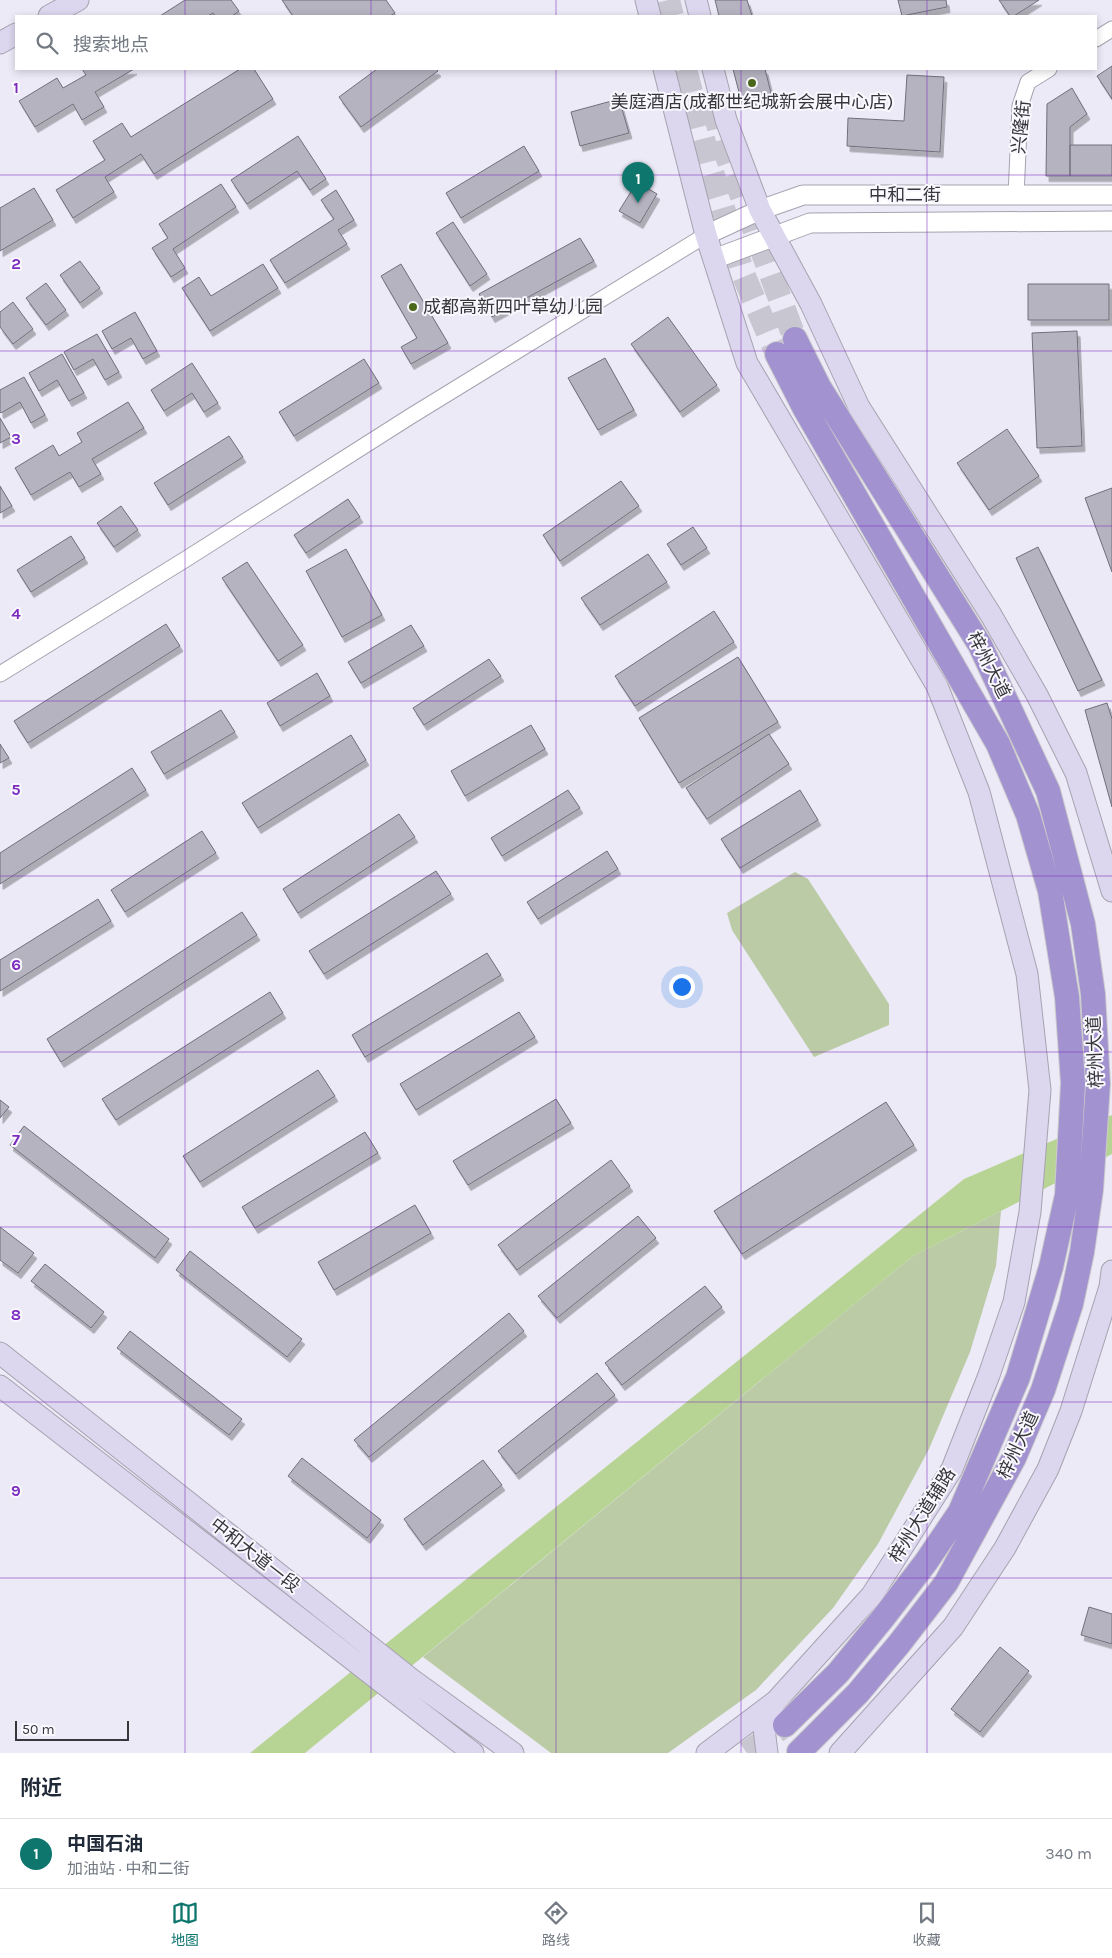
<!DOCTYPE html>
<html lang="zh">
<meta charset="utf-8">
<style>
body{margin:0;font-family:Karla,"Noto Sans SC",sans-serif;background:#f2f2f3;color:#1f2937}
.scale{position:absolute;left:15px;bottom:12px;width:114px;box-sizing:border-box;padding-left:5px;border:2px solid #37363b;border-top:0;font-size:14px;line-height:18px;white-space:nowrap;color:#37363b;-webkit-text-stroke:4px #f9f8fe;paint-order:stroke}
.you{position:absolute;left:681px;top:986px;width:18px;height:18px;margin:-12px;border:4px solid #fff;border-radius:50%;background:#1a73e8;box-shadow:0 0 0 8px #1a73e833}
.badge{display:grid;place-items:center;width:32px;height:32px;border-radius:50%;background:#0f766e;color:#fff;font-size:16px;font-weight:700}
.pin{position:absolute;translate:-50% -41px;filter:drop-shadow(0 1px 2px #0008)}
.pin::after{content:'';position:absolute;top:26px;width:18px;height:15px;background:inherit;clip-path:polygon(0 0,100% 0,50% 100%)}
.list{margin:0;padding:0;list-style:none}
h2{display:flex;justify-content:space-between;align-items:center;height:65px;margin:0;padding:0 20px;font-size:21px}
h2 small{font-size:16px;font-weight:400;color:#747a83}
.list li{display:grid;grid-template-columns:32px 1fr auto;gap:15px;align-items:center;box-sizing:border-box;height:70px;padding:0 20px;border-top:1px solid #e0e1e3}
.list b{display:block;font-size:19px;white-space:nowrap}
.list p{margin:0;font-size:16px;white-space:nowrap;color:#747a83}
.list em{font-size:16px;font-style:normal;color:#747a83}
.icon{flex:none;width:28px;height:28px;fill:none;stroke:currentColor;stroke-width:2;stroke-linecap:round;stroke-linejoin:round}
.map{position:relative;flex:none;width:1112px;height:1753px;overflow:hidden}
.search{position:absolute;background:#fff;box-shadow:0 2px 8px #0003;left:15px;right:15px;top:15px;height:55px;display:flex;align-items:center;gap:12px;box-sizing:border-box;padding:0 18px;border-radius:0px;color:#747a83;font-size:19px}
.sheet{height:135px;background:#fff}
nav{display:flex;justify-content:space-around;align-items:center;box-sizing:border-box;height:70px;border-top:1px solid #e0e1e3;background:#fff;font-size:14px;color:#747a83}
nav a{display:grid;justify-items:center;gap:2px}
nav .on{color:#0f766e}
.map>svg:first-child{display:block}
</style>
<div class="map">
<svg width="1112" height="1753" viewBox="0 0 1112 1753">
<defs>
<filter id="shadow"><feDropShadow dx="3" dy="5.5" stdDeviation="0" flood-color="#0004"/></filter>
</defs>
<rect width="100%" height="100%" fill="#eceaf7"/>
<path fill="#bacba5" d="M795,872l13,7 81,125v21l-75,32 -82,-127 -5,-17z
M1001,1211l-5,55 -26,86 -41,97 -51,95 -45,64 -77,82 -88,63h-117l-128,-96 490,-401z"/>
<path fill="#b8d495" d="M1112,1115v39l-199,102 -608,497h-55l714,-574z"/>
<path fill="#b5b3c0" stroke="#716f7b" filter="url(#shadow)" d="M185,0h46l8,11 -7,5h-17l-2,-3 -5,3h-48z
M282,0h104l9,13 -5,3h-97z
M715,0h32l5,16h-33z
M898,0h48l1,7 -45,9z
M999,0h40l-25,16h-4z
M1112,66v33l-15,-23z
M82,69h52l-39,23 9,15 -22,13 -9,-16 -38,23 -16,-26 38,-23 6,10 23,-13z
M240,69h14l19,30 -119,75 -13,-20 -36,23 9,15 -41,26 -17,-28 49,-30 -12,-19 29,-18 9,14z
M377,69h59l2,2 -77,56 -22,-30z
M733,69h32l7,28 -30,7z
M907,75l37,2 -4,75 -93,-6 1,-28 56,3z
M1072,88l15,26 -17,13v49h-24l1,-72z
M619,99l10,34 -49,13 -9,-34z
M298,136l28,43 -16,11 -13,-19 -50,33 -16,-24z
M1070,145h42v31h-42z
M524,146l15,25 -78,47 -15,-25z
M637,182l20,12 -17,29 -21,-12z
M221,184l15,23 -63,42 12,19 -14,9 -19,-29 16,-10 -9,-14z
M34,188l19,32 -53,31v-43z
M336,190l18,30 -16,10 9,14 -62,39 -15,-23 64,-41 -13,-19z
M453,222l34,52 -17,12 -34,-53z
M580,238l14,23 -102,56 -13,-23z
M80,261l20,27 -20,15 -20,-28z
M263,264l15,24 -68,43 -28,-43 17,-11 12,19z
M401,264l47,79 -37,21 -10,-17 16,-9 -36,-62z
M46,283l20,27 -20,15 -20,-27z
M1028,284h81v36h-81z
M13,302l20,27 -20,15 -13,-17v-15z
M135,312l22,39 -14,8 -12,-21 -19,11 -10,-18z
M668,317l49,68 -37,27 -49,-68z
M1077,331l5,115 -45,2 -5,-115z
M97,334l22,38 -14,8 -12,-21 -19,11 -10,-18z
M62,354l22,39 -15,8 -12,-21 -18,11 -10,-18z
M605,358l29,52 -36,20 -30,-52z
M364,359l15,24 -85,53 -15,-24z
M192,363l26,40 -14,9 -12,-19 -28,18 -13,-21z
M24,377l21,38 -14,8 -11,-21 -19,11 -1,-1v-22z
M128,402l16,26 -52,31 9,15 -22,13 -9,-15 -39,23 -16,-27 38,-23 6,11 23,-14 -5,-9z
M0,418l11,19 -11,6z
M1007,429l32,47 -50,34 -32,-47z
M229,436l14,21 -75,48 -14,-22z
M621,481l18,25 -79,55 -17,-26z
M0,486l12,20 -12,7z
M1112,488v84l-27,-74z
M348,499l12,18 -54,36 -12,-18z
M121,506l17,24 -24,17 -17,-24z
M693,527l14,21 -26,17 -14,-21z
M71,536l14,22 -54,34 -14,-22z
M1038,547l64,133 -24,11 -62,-133z
M346,549l36,66 -40,22 -36,-66z
M648,554l19,28 -67,43 -19,-27z
M247,562l56,83 -25,16 -56,-83z
M714,611l20,31 -99,64 -20,-30z
M166,624l14,22 -152,97 -14,-22z
M411,625l13,21 -63,37 -13,-21z
M738,657l40,65 -99,61 -40,-65z
M489,659l12,17 -77,49 -11,-17z
M317,673l13,23 -50,30 -13,-23z
M1107,703l5,16v88l-27,-97z
M221,710l14,22 -71,42 -13,-22z
M531,725l14,24 -80,47 -14,-25z
M769,734l20,30 -82,55 -21,-31z
M351,735l15,25 -108,68 -16,-25z
M0,744l9,14 -9,5z
M132,768l14,22 -146,94v-31z
M568,790l12,18 -78,48 -11,-18z
M800,790l18,30 -78,48 -19,-29z
M399,814l16,23 -117,76 -15,-24z
M202,831l14,22 -91,59 -14,-22z
M607,851l11,18 -80,50 -11,-17z
M436,871l15,23 -127,80 -15,-23z
M98,899l13,22 -111,70v-31z
M242,912l15,23 -196,127 -14,-23z
M487,953l14,22 -136,82 -13,-22z
M270,992l13,21 -167,107 -14,-21z
M519,1012l16,25 -119,73 -16,-26z
M318,1070l17,26 -135,86 -17,-26z
M556,1099l15,24 -103,62 -15,-24z
M0,1100l9,7 -9,11z
M886,1102l28,43 -172,109 -28,-43z
M24,1126l145,113 -14,19 -145,-113z
M365,1132l13,21 -123,75 -13,-21z
M611,1160l19,26 -113,84 -19,-25z
M415,1205l16,28 -97,57 -16,-28z
M638,1216l18,22 -99,80 -19,-22z
M0,1227l34,26 -16,20 -18,-13z
M190,1251l112,88 -15,18 -111,-87z
M45,1264l59,48 -13,16 -60,-47z
M705,1286l17,21 -100,78 -17,-22z
M509,1313l15,18 -155,126 -15,-17z
M130,1331l112,88 -13,16 -112,-87z
M597,1373l18,22 -99,79 -18,-23z
M302,1458l79,62 -14,18 -79,-62z
M483,1460l19,25 -79,60 -19,-26z
M1089,1607l23,7v30l-31,-9z
M1000,1647l29,24 -49,61 -29,-23z"/>
<g fill="none" stroke-linecap="round" stroke-linejoin="round">
<path stroke="#c8c6d1" stroke-width="24" stroke-dasharray="24 12" stroke-linecap="butt" d="M668,0l4,16
M685,69l24,93 34,112 34,80
M713,105l12,46 70,188
M747,1753l34,-25"/>
<g stroke="#a6a3b0" stroke-width="17">
<path id="minor" d="M1096,39l16,-10
M1016,196l4,-90 8,-24 21,-13
M0,674l186,-115 225,-143 295,-181"/>
</g>
<g stroke="#a6a3b0" stroke-width="21">
<path id="tertiary" d="M706,235l54,-25 43,-15h309
M714,259l96,-36 302,-2"/>
</g>
<g stroke="#a6a3b0" stroke-width="23">
<path id="secondary" d="M646,0l4,16
M696,0l4,16
M49,16l29,-16
M0,43l16,-9
M664,69l42,166 41,128 190,323 42,106 48,182 13,116 -10,122 -16,90 -25,73 -37,94 -80,126 -96,106 -69,52
M713,69l13,51 34,90 51,94 48,103 132,208 46,80 39,78 36,118
M0,1353l411,326 102,74
M0,1386l473,367
M767,1753l-3,-25 10,-25
M840,1753l113,-126 52,-79 43,-79 23,-58 39,-124 2,-16"/>
</g>
<g stroke="#cbcbcc" stroke-width="26">
<path id="trunk" d="M795,339l24,48 161,258 68,146 35,133 10,70 5,90 -7,106 -9,62 -11,52 -28,86 -29,68 -68,125 -47,61 -41,49 -59,59
M777,354l28,55 193,335 30,71 22,76 17,106 6,86 -6,112 -16,72 -33,110 -58,135 -34,50 -43,56 -45,55 -53,52"/>
</g>
<use href="#minor" stroke="#fff" stroke-width="15"/>
<use href="#tertiary" stroke="#fff" stroke-width="19"/>
<use href="#secondary" stroke="#dcd6ee" stroke-width="21"/>
<use href="#trunk" stroke="#a392d0" stroke-width="24"/>
</g>
<path fill="none" stroke="#7b2cbf" stroke-width="1" stroke-opacity="0.55" d="M185,0v16M371,0v16M556,0v16M741,0v16M927,0v16M185,69v1684M371,69v1684M556,69v1684M741,69v1684M927,69v1684M0,175h1112M0,351h1112M0,526h1112M0,701h1112M0,876h1112M0,1052h1112M0,1227h1112M0,1402h1112M0,1578h1112"/>
<g fill="#4a671a" stroke="#f9f8fe" stroke-width="2">
<circle cx="752" cy="83" r="5"/>
<circle cx="413" cy="307" r="5"/>
</g>
<g text-anchor="middle" stroke-width="4" stroke-linejoin="round" paint-order="stroke">
<g font-size="18" fill="#37363b" stroke="#f9f8fe">
<text x="752" y="108">美庭酒店(成都世纪城新会展中心店)</text>
<text x="423" y="313" text-anchor="start">成都高新四叶草幼儿园</text>
</g>
<g font-size="18" fill="#37363b" stroke="#f9f8fe">
<text transform="translate(1021 127) rotate(-84)" y="6">兴隆街</text>
<text x="905" y="201">中和二街</text>
<text transform="translate(989 665) rotate(63)" y="6">梓州大道</text>
<text transform="translate(1095 1052) rotate(-92)" y="6">梓州大道</text>
<text transform="translate(1018 1445) rotate(-65)" y="6">梓州大道</text>
<text transform="translate(922 1515) rotate(-58)" y="6">梓州大道辅路</text>
<text transform="translate(255 1555) rotate(38)" y="6">中和大道一段</text>
</g>
</g>
<g font-size="16" text-anchor="middle" font-weight="bold" fill="#7b2cbf" stroke="#f9f8fe" stroke-width="4" stroke-linejoin="round" paint-order="stroke">
<text x="16" y="93">1</text>
<text x="16" y="269">2</text>
<text x="16" y="444">3</text>
<text x="16" y="619">4</text>
<text x="16" y="795">5</text>
<text x="16" y="970">6</text>
<text x="16" y="1145">7</text>
<text x="16" y="1320">8</text>
<text x="16" y="1496">9</text>
</g>
</svg>
<div class="scale">50 m</div>
<div class="you"></div>
<div class="pin badge" style="left:638px;top:203px">1</div>
<div class="search"><svg class="icon" aria-label="search" viewBox="0 0 24 24"><circle cx="10" cy="10" r="6"/><path d="M15 15l6 6"/></svg>搜索地点</div>
</div>
<section class="sheet">
<h2>附近<small></small></h2>
<ul class="list">
<li><span class="badge">1</span><div><b>中国石油</b><p>加油站 · 中和二街</p></div><em>340 m</em></li>
</ul>
</section>
<nav>
<a class="on"><svg class="icon" aria-label="map" viewBox="0 0 24 24"><path d="M3 6l6-2 6 2 6-2v14l-6 2-6-2-6 2zM9 4v14M15 6v14"/></svg>地图</a>
<a><svg class="icon" aria-label="directions" viewBox="0 0 24 24"><path d="M12 3l9 9-9 9-9-9zM9 14v-3h6M13 9l2 2-2 2"/></svg>路线</a>
<a><svg class="icon" aria-label="saved" viewBox="0 0 24 24"><path d="M7 4h10v16l-5-4-5 4z"/></svg>收藏</a>
</nav>
